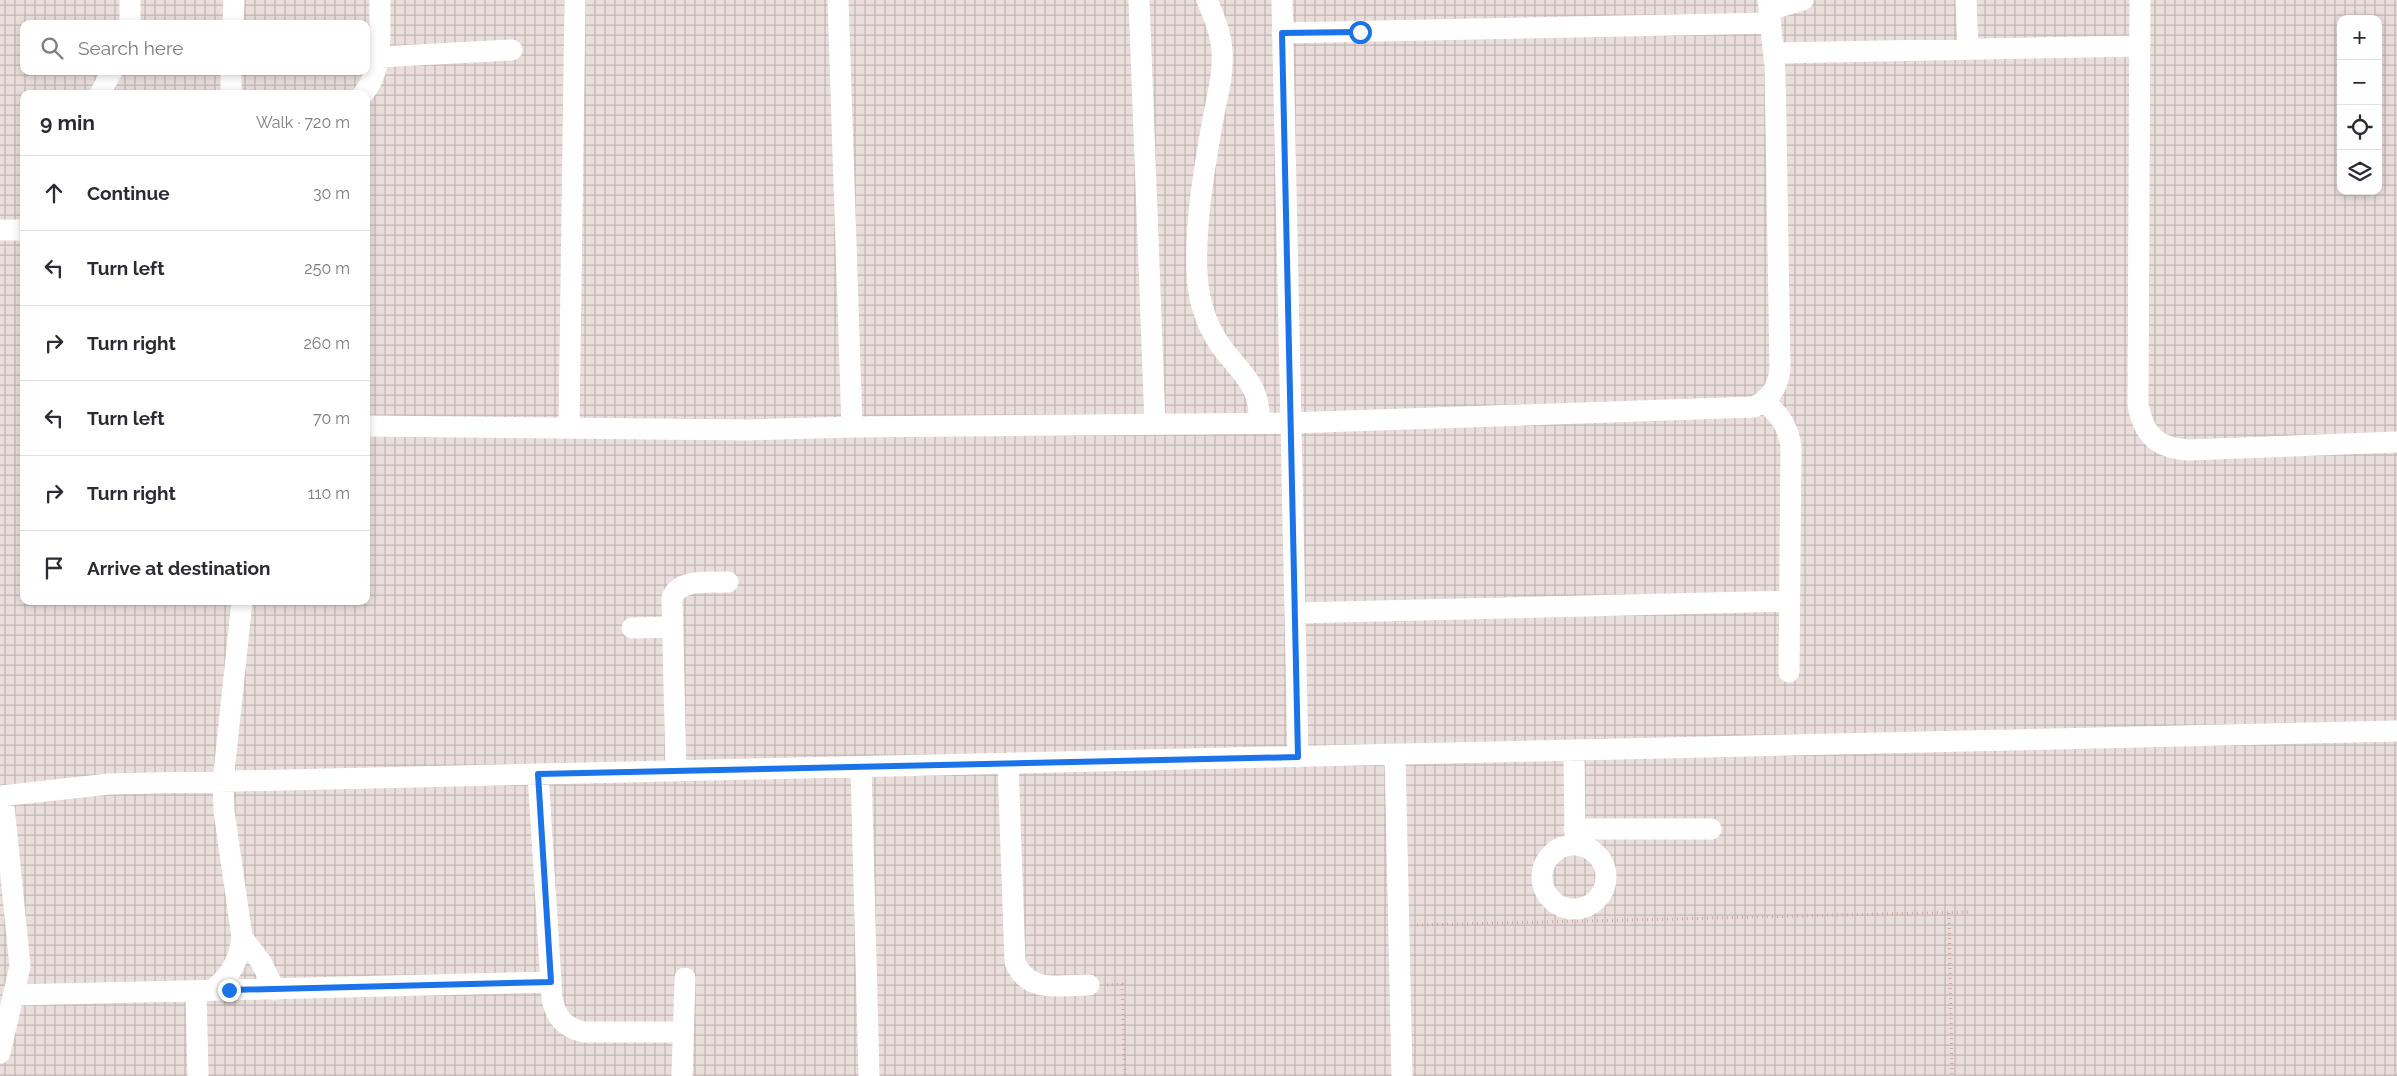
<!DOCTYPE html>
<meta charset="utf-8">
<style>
body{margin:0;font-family:Raleway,sans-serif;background:#f2f2f3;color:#2b2b33}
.controls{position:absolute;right:15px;top:15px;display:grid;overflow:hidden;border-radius:10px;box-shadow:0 2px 8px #0003}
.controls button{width:45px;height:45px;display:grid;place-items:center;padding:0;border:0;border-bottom:1px solid #e1e1e2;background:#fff;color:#2b2b33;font:25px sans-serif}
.stop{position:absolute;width:15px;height:15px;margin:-11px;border:4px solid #1a73e8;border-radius:50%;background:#fff}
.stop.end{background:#1a73e8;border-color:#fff;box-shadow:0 1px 5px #0008}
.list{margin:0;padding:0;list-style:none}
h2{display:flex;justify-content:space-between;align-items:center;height:65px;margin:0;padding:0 20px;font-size:21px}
h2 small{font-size:16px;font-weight:400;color:#7c7c81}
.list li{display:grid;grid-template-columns:32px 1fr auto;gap:15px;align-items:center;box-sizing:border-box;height:75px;padding:0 20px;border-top:1px solid #e1e1e2}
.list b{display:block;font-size:19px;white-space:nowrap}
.list em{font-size:16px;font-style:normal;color:#7c7c81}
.icon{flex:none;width:28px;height:28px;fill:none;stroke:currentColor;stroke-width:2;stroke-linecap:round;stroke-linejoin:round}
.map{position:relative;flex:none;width:2397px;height:1076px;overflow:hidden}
.search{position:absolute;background:#fff;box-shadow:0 2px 8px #0003;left:20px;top:20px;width:350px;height:55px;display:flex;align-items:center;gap:12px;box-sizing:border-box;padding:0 18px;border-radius:10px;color:#7c7c81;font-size:19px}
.panel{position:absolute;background:#fff;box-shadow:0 2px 8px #0003;left:20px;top:90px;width:350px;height:515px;border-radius:10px}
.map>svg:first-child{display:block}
</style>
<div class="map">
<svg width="2397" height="1076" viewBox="0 0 2397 1076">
<defs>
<pattern id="industrial-grid" width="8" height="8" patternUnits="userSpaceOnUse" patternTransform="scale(1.25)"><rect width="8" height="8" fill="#e9dedb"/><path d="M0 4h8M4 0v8" fill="none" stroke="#c1b6b4"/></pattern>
</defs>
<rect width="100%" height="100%" fill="#faeae0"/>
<path fill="url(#industrial-grid)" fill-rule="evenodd" d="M0,0h2397v1076h-2397zM2341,19h37v172h-37zM24,24h342v47h-342zM24,94h342v507h-342z"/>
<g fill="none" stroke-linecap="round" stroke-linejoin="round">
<path stroke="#d2a59d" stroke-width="3" stroke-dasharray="1 4" stroke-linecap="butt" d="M1574,909v13
M1949,913l3,163
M1417,925l552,-13
M1107,985l15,-1 3,92"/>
<path stroke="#fff" stroke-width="21" d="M130,0v24
M838,0l14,427
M1139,0l16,424
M1207,0c7,17 14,33 15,51 2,26 -7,53 -11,79 -8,47 -16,95 -14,143 1,25 9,51 23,72 21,29 41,39 39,78
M1282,0l16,757
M1966,0l2,49
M2140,0l-2,405c6,31 20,43 50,45l209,-8
M1769,10l34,-10
M233,24l1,-24
M1282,33l489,-10
M1774,53l366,-7
M379,57l133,-7
M100,94l12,-23
M231,94v-23
M363,94c22,-26 16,-62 17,-94
M0,230h24
M1764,402c16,12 24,25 27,44l-2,226
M366,426l381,4 105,-3 439,-4 463,-16c16,-8 24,-19 26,-38l-5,-302 -7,-67
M569,428l6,-428
M1295,613l495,-12
M632,628l40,-1
M1574,750l1,94
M1395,754l7,322
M1008,763l7,199c13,32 45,23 74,23
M861,767l8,309
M676,771l-4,-173c7,-20 39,-15 56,-16
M538,774l14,225c4,19 13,29 32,33h99
M0,796l109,-12 2288,-53
M1574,829h137
M1542 877a32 32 0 1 1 64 0a32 32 0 1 1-64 0Z
M242,937l19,25 14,28
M213,990c18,-15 26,-29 29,-53l-18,-126 -1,-29 19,-181
M196,991l2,85
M14,995l537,-13
M0,1053l20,-87 -17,-170
M682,1076l3,-98"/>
</g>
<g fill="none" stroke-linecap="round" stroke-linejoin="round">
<path stroke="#1a73e8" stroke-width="6" d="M229,990l322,-8 -13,-208 760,-17 -16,-724 78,-1"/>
</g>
</svg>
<div class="controls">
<button>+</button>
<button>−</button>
<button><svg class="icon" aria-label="locate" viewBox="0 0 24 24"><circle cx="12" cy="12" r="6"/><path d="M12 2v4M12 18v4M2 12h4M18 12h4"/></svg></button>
<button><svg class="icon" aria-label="layers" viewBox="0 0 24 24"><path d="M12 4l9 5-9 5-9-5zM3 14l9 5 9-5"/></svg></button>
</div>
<div class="stop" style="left:1360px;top:32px"></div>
<div class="stop end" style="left:229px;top:990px"></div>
<div class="search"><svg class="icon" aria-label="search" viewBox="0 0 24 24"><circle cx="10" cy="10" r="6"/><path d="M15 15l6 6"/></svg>Search here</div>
<section class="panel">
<h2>9 min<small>Walk · 720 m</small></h2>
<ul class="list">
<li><svg class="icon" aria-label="ahead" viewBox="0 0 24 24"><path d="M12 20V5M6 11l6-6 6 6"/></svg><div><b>Continue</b></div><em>30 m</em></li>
<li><svg class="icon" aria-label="left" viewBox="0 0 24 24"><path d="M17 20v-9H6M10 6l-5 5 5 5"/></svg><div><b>Turn left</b></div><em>250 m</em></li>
<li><svg class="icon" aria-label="right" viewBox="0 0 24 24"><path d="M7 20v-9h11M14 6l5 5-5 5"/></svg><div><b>Turn right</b></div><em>260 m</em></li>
<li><svg class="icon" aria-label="left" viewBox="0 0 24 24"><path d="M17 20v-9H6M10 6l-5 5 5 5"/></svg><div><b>Turn left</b></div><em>70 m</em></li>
<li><svg class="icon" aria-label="right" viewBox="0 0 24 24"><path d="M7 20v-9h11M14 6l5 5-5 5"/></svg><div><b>Turn right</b></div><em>110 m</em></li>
<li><svg class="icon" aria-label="arrive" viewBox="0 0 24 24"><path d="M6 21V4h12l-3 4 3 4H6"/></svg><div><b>Arrive at destination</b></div></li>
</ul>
</section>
</div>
